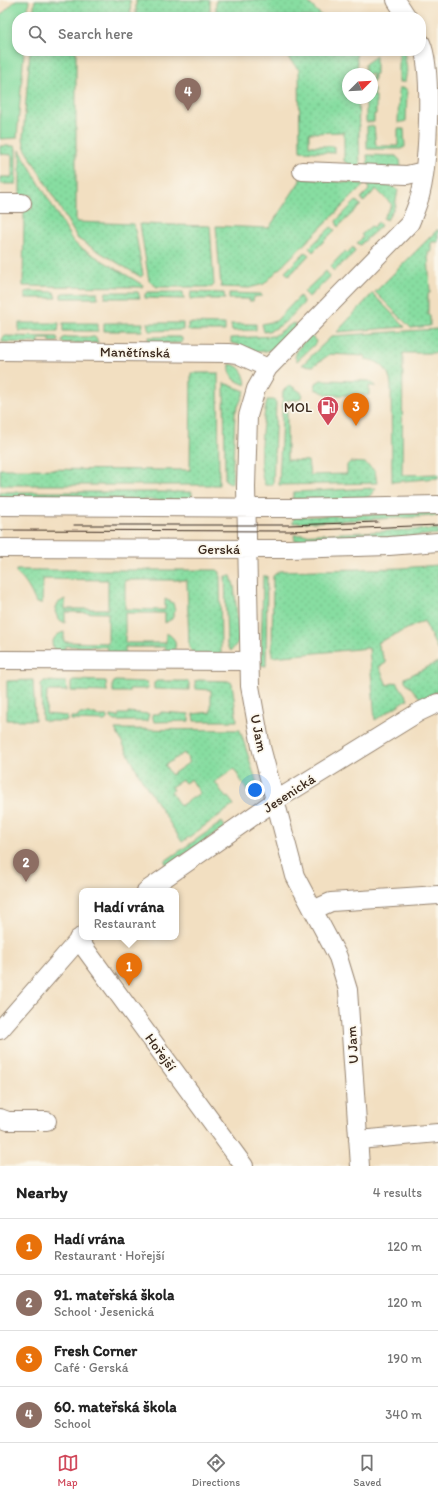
<!DOCTYPE html>
<meta charset="utf-8">
<style>
body{margin:0;font-family:Itim,sans-serif;background:#f6f6f6;color:#222}
.compass{position:absolute;left:342px;top:68px;width:36px;height:36px;border-radius:50%;background:#fff;box-shadow:0 2px 6px #0003;rotate:66deg}
.you{position:absolute;left:255px;top:790px;width:14px;height:14px;margin:-10px;border:3px solid #fff;border-radius:50%;background:#1a73e8;box-shadow:0 0 0 6px #1a73e833}
.badge{display:grid;place-items:center;width:26px;height:26px;border-radius:50%;background:#d1495b;color:#fff;font-size:13px;font-weight:700}
.pin{position:absolute;translate:-50% -33px;filter:drop-shadow(0 1px 2px #0008)}
.pin::after{content:'';position:absolute;top:21px;width:14px;height:12px;background:inherit;clip-path:polygon(0 0,100% 0,50% 100%)}
.popup{position:absolute;left:79px;top:888px;width:100px;height:52px;box-sizing:border-box;display:grid;place-content:center;border-radius:8px;background:#fff;filter:drop-shadow(0 1px 3px #0005);font-size:13px;white-space:nowrap;color:#767676}
.popup b{font-size:15px;color:#222}
.popup::after{content:'';position:absolute;left:50%;top:100%;margin-left:-8px;border:8px solid transparent;border-top-color:#fff}
.list{margin:0;padding:0;list-style:none}
h2{display:flex;justify-content:space-between;align-items:center;height:52px;margin:0;padding:0 16px;font-size:17px}
h2 small{font-size:13px;font-weight:400;color:#767676}
.list li{display:grid;grid-template-columns:26px 1fr auto;gap:12px;align-items:center;box-sizing:border-box;height:56px;padding:0 16px;border-top:1px solid #e0e0e0}
.list b{display:block;font-size:15px;white-space:nowrap}
.list p{margin:0;font-size:13px;white-space:nowrap;color:#767676}
.list em{font-size:13px;font-style:normal;color:#767676}
.icon{flex:none;width:22px;height:22px;fill:none;stroke:currentColor;stroke-width:2;stroke-linecap:round;stroke-linejoin:round}
.map{position:relative;flex:none;width:438px;height:1166px;overflow:hidden}
.search{position:absolute;background:#fff;box-shadow:0 2px 6px #0003;left:12px;right:12px;top:12px;height:44px;display:flex;align-items:center;gap:10px;box-sizing:border-box;padding:0 14px;border-radius:16px;color:#767676;font-size:15px}
.sheet{height:276px;background:#fff}
nav{display:flex;justify-content:space-around;align-items:center;box-sizing:border-box;height:56px;border-top:1px solid #e0e0e0;background:#fff;font-size:11px;color:#767676}
nav a{display:grid;justify-items:center;gap:2px}
nav .on{color:#d1495b}
.map>svg:first-child{display:block}
</style>
<div class="map">
<svg width="438" height="1166" viewBox="0 0 438 1166">
<defs>
<pattern id="grass-dots" width="8" height="8" patternUnits="userSpaceOnUse"><rect width="8" height="8" fill="#87dda1"/><path d="M2 2h.1M6 6h.1" fill="none" stroke="#75be8a" stroke-width="1.8" stroke-linecap="round"/></pattern>
</defs>
<rect width="100%" height="100%" fill="#fbf7ec"/>
<filter id="ink" filterUnits="userSpaceOnUse"><feTurbulence type="fractalNoise" baseFrequency=".025" numOctaves="2"/><feDisplacementMap in="SourceGraphic" scale="8" xChannelSelector="R" yChannelSelector="G"/><feConvolveMatrix kernelMatrix="1 2 1 2 8 2 1 2 1" color-interpolation-filters="sRGB"/></filter>
<filter id="wash" filterUnits="userSpaceOnUse"><feTurbulence type="fractalNoise" baseFrequency=".012" numOctaves="4" result="noise"/><feDisplacementMap in="SourceGraphic" scale="16" xChannelSelector="R" yChannelSelector="G"/><feGaussianBlur stdDeviation="0.9" result="paint"/><feColorMatrix in="noise" values="0 0 0 0 0 0 0 0 0 0 0 0 0 0 0 0 0 1.4 0 .05"/><feComposite in="paint" operator="in"/></filter>
<g filter="url(#wash)">
<rect width="100%" height="100%" fill="#f2dfc1"/>
<path fill="url(#grass-dots)" stroke="#618460" fill-rule="evenodd" d="M35,0h95l1,17h-98z
M136,0h74v17h-74z
M216,0h90l17,17h-107z
M30,51h46v171l58,2 9,51 -2,2 -63,-38 -53,-91 -2,-10z
M282,51h74l2,23h-10v24h10l2,69 -10,-1 -6,-5v-29l-35,1v13h25v7l-34,-2 -1,-81z
M399,51h5l3,19 -2,12h-6z
M376,56v18h-2v7h-2v-7h-7v-10z
M399,88h6l2,2 -1,31 -8,2z
M372,89h2v7h2v18h-2v8h-8v-24h6z
M367,126h7l2,20h22v-17h6l1,18 -4,2h-34z
M0,146h14l2,2v36h-16v-7h12v-22l-12,-1z
M20,150l52,90 6,6 65,39 -1,2 -119,-1 1,-77h8v-14h-12z
M367,155l29,1 4,4 1,8 -33,-1z
M300,178l63,6 1,1 -100,99 -15,4 -28,-1 -5,-61 53,2 31,-47z
M371,183l20,3 7,4 -3,16 -8,14 -4,-2 9,-13 -16,-16 -12,13 -3,-4 8,-8 -2,-6z
M356,201l5,4 -23,22 -2,-6z
M378,222l3,4 -21,19 -3,-2 6,-6 -2,-2 10,-9 2,1z
M140,224l70,2 4,59 -2,2h-55l-8,-6z
M331,227l4,3 -22,22 -4,-4z
M438,229v13h-7v10h-3l2,41h-2v22h2v11l-19,2 -36,-36z
M353,247l2,5 -21,19 -4,-4 15,-16 2,2z
M305,252l4,3 -20,21 -4,-4z
M326,271l4,6 -21,20 -5,-5z
M30,291l24,1 2,6h-31v-6z
M97,292l1,6h-37v-4l2,-1z
M106,292h32l2,6h-35z
M148,292h35l1,7 -39,-1v-4z
M191,292l33,1 1,6h-35z
M229,293l32,1 1,2 -8,1 -1,4h-4v-2h-20z
M373,294l32,33 -68,5 35,-38z
M300,296l4,7c-13,13 -22,26 -40,29l-2,-8 14,-3z
M19,323h40l-1,8h-39z
M63,323h35v8h-35z
M104,323h39l-1,8h-38z
M147,323h36v7l-34,1z
M188,323l37,1v7h-35l-2,-1z
M293,323l4,3c-11,12 -23,29 -42,25 -8,-2 -15,-7 -24,-8v-5l43,-2z
M231,324h25v6l-24,1z
M438,329v24h-35l-1,122 36,-1v4l-46,4 -1,-96c-1,-16 -10,-25 -26,-27v-3l-35,-2 -17,12 -11,-1 30,-29z
M310,335l6,6 -1,3 -18,17 -2,-4 2,-7z
M3,336l54,1 1,5h-8v-3h-11v4l-37,-1z
M65,337h31l2,6h-36v-4z
M149,337h30l3,1v5h-35z
M230,364c11,2 15,10 16,21 -12,-5 -17,-7 -16,-21z
M191,373h27l1,112h-219v-16l190,1z
M321,380l48,1 7,5h-7v9h-40l-14,-6 1,-6z
M224,383l21,8 -10,22 -3,71 -7,-4v-9z
M290,385l12,8 -1,5 -3,2h-11v60l21,1 2,14 37,-1v-9l3,-3 15,1 10,8 2,12 -98,2 4,-94z
M267,400h7l2,2 -3,83h-8c-9,-19 -2,-65 2,-85z
M376,488l-7,9 -6,2h-71l2,-7z
M0,492h192v8h-192z
M438,512v4l-145,7 1,-6z
M438,529v5l-42,4 -101,3 -1,-6z
M438,565v86l-14,-30 -47,22 9,20 -7,4 8,18 10,-3 11,17 -33,21 -6,-72 -97,9 1,-81 6,-5 122,-3z
M16,570h201l3,2 1,83 -28,-1 -4,-7 -2,-67h-62v29l40,1v-11l8,4 2,8 -3,8 -7,4v-10h-40v30h41v-10c9,4 12,11 7,20l-7,4 -1,-10h-40v10h-17l-1,-10 -42,-1 -1,10 -9,-3 -3,-9c2,-7 5,-10 12,-12v10l44,1v-30l-43,-1v11l-7,-4 -3,-8 3,-8 7,-4v10h43v-29l-65,-1 -1,24h-6c-5,-12 -10,-22 -20,-30z
M225,576h6l3,10 5,49 -1,7 -7,9 -4,-5z
M263,576h4l-1,90 -5,-1z
M438,662v29l-17,8 -16,-18v-3z
M33,680l2,40h-28v-39z
M73,680l33,1 1,11 -36,-1v-8z
M199,680l29,1 4,2 5,38h-43l-1,-7 18,-2v-22l-15,-1 -1,-8z
M44,681l22,1 1,9h-20l-1,23 21,2v5h-23l-2,-2 -1,-35z
M115,681l32,1 1,7h-19v3h-16v-9z
M157,681h30l2,2v7l-35,-1v-6z
M128,712l21,2 -2,7h-32l-4,-2v-3l7,1 1,-3h9z
M161,712l28,2v7l-35,1 -2,-8h8z
M79,714h17l1,2h10v3l-2,2 -34,-1v-3h7z
M115,729l125,1 19,60 -9,5 -16,-26 -19,13 11,16 2,-1 6,8 -52,37 -41,-64zM184,753l6,9 -19,13 -6,-10zM191,779l9,14 -20,13 -9,-14 2,-2 -2,-3 11,-7 3,3z
M222,822l3,5 -57,38 -2,-1 -1,-3z"/>
<path fill="#87dda1" stroke="#618460" d="M16,0h13l-2,17h-10v34h7l-7,87 -17,1v-123z"/>
</g>
<g filter="url(#ink)">
<g fill="none" stroke-linecap="round" stroke-linejoin="round">
<g stroke="#968470" stroke-width="20">
<path id="minor" d="M396,0l11,17
M302,171l105,4 17,-4
M0,203h22
M0,351l229,2 8,1 31,14
M0,506l289,2 149,-3
M0,548l289,1 100,-3 49,-4
M0,660l248,1
M146,891l129,-90 144,-89 19,-9
M313,910l18,-8 107,-7
M78,939l166,227
M0,1030l82,-94
M0,1118l8,3h39
M358,1140l80,-7
M360,1166l-12,-176 -10,-33 -43,-81 -34,-129 -11,-61 -4,-199 2,-71 8,-27 12,-21 142,-145c4,-10 9,-21 11,-31 7,-30 12,-123 0,-149"/>
</g>
<use href="#minor" stroke="#fff" stroke-width="18"/>
<path stroke="#3b2a1e" stroke-width="1" d="M74,525h215l89,-3
M0,530l289,1 149,-6"/>
</g>
</g>
<defs>
<g id="fuel-pin" transform="scale(1.15)"><path d="M0 17L-7.5 6A9.5 9.5 0 1 1 7.5 6Z" fill="#d1495b" stroke="#fbf7ec"/><path d="M-5.5-6h7V0h2V4h1.3V-2.5L3-4.5l.8-.8L6-3V5H2.5V1h-1V6h-7ZM-4.2-4.7v3.2H.2V-4.7Z" fill="#fff"/></g>
</defs>
<g fill-rule="evenodd">
<use href="#fuel-pin" x="328" y="407"/>
</g>
<g text-anchor="middle" stroke-width="3.5" stroke-linejoin="round" paint-order="stroke">
<g font-size="14" fill="#3b2a1e" stroke="#fbf7ec">
<text transform="translate(135 352) rotate(1)" y="5">Manětínská</text>
<text x="219" y="554">Gerská</text>
<text transform="translate(259 733) rotate(78)" y="5">U Jam</text>
<text transform="translate(289 793) rotate(-33)" y="5">Jesenická</text>
<text transform="translate(352 1045) rotate(-94)" y="5">U Jam</text>
<text transform="translate(161 1052) rotate(54)" y="5">Hořejší</text>
</g>
<g font-size="14" fill="#3b2a1e" stroke="#fbf7ec" text-anchor="end">
<text x="312" y="412">MOL</text>
</g>
</g>
</svg>
<svg class="compass" viewBox="-18 -18 36 36"><path d="M0-13l5 13h-10z" fill="#e53935"/><path d="M0 13l5-13h-10z" fill="#767676"/></svg>
<div class="you"></div>
<div class="pin badge" style="left:129px;top:986px;background:#e8710a">1</div>
<div class="popup"><b>Hadí vrána</b>Restaurant</div>
<div class="pin badge" style="left:26px;top:882px;background:#8d6e63">2</div>
<div class="pin badge" style="left:356px;top:426px;background:#e8710a">3</div>
<div class="pin badge" style="left:188px;top:111px;background:#8d6e63">4</div>
<div class="search"><svg class="icon" aria-label="search" viewBox="0 0 24 24"><circle cx="10" cy="10" r="6"/><path d="M15 15l6 6"/></svg>Search here</div>
</div>
<section class="sheet">
<h2>Nearby<small>4 results</small></h2>
<ul class="list">
<li><span class="badge" style="background:#e8710a">1</span><div><b>Hadí vrána</b><p>Restaurant · Hořejší</p></div><em>120 m</em></li>
<li><span class="badge" style="background:#8d6e63">2</span><div><b>91. mateřská škola</b><p>School · Jesenická</p></div><em>120 m</em></li>
<li><span class="badge" style="background:#e8710a">3</span><div><b>Fresh Corner</b><p>Café · Gerská</p></div><em>190 m</em></li>
<li><span class="badge" style="background:#8d6e63">4</span><div><b>60. mateřská škola</b><p>School</p></div><em>340 m</em></li>
</ul>
</section>
<nav>
<a class="on"><svg class="icon" aria-label="map" viewBox="0 0 24 24"><path d="M3 6l6-2 6 2 6-2v14l-6 2-6-2-6 2zM9 4v14M15 6v14"/></svg>Map</a>
<a><svg class="icon" aria-label="directions" viewBox="0 0 24 24"><path d="M12 3l9 9-9 9-9-9zM9 14v-3h6M13 9l2 2-2 2"/></svg>Directions</a>
<a><svg class="icon" aria-label="saved" viewBox="0 0 24 24"><path d="M7 4h10v16l-5-4-5 4z"/></svg>Saved</a>
</nav>
